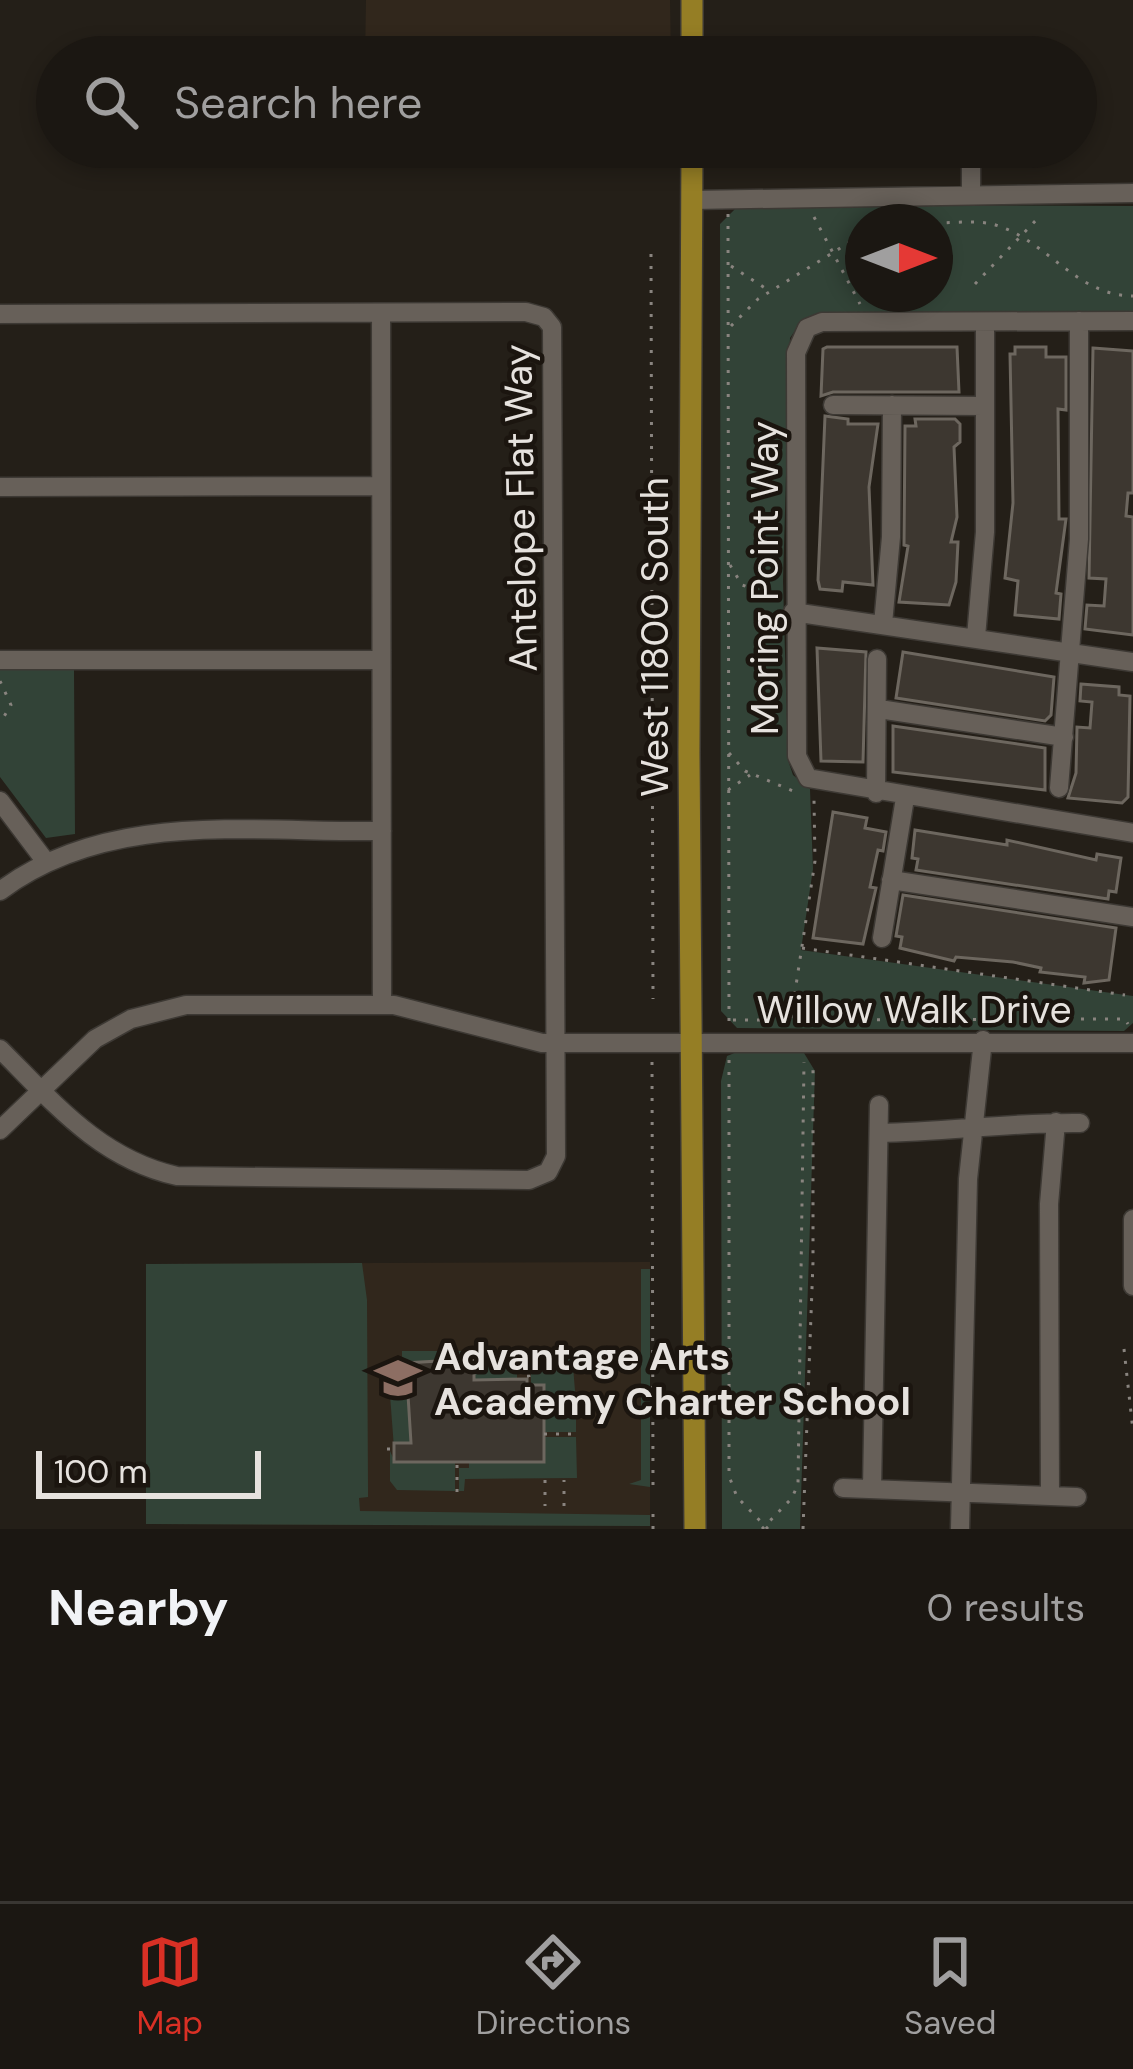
<!DOCTYPE html>
<style>
body{margin:0;font-family:"DM Sans",sans-serif;background:#24201b;color:#f1f3f6}
.compass{position:absolute;left:845px;top:204px;width:108px;height:108px;border-radius:50%;background:#1b1712;box-shadow:0 6px 18px #0003;rotate:90deg}
.scale{position:absolute;left:36px;bottom:30px;width:225px;box-sizing:border-box;padding-left:12px;border:6px solid #e6e2de;border-top:0;font-size:33px;line-height:42px;white-space:nowrap;color:#e6e2de;-webkit-text-stroke:9px #1b150f;paint-order:stroke}
.list{margin:0;padding:0;list-style:none}
h2{display:flex;justify-content:space-between;align-items:center;height:156px;margin:0;padding:0 48px;font-size:51px}
h2 small{font-size:39px;font-weight:400;color:#a09f9f}
.icon{flex:none;width:66px;height:66px;fill:none;stroke:currentColor;stroke-width:2;stroke-linecap:round;stroke-linejoin:round}
.map{position:relative;flex:none;width:1133px;height:1529px;overflow:hidden}
.search{position:absolute;background:#1b1712;box-shadow:0 6px 18px #0003;left:36px;right:36px;top:36px;height:132px;display:flex;align-items:center;gap:30px;box-sizing:border-box;padding:0 42px;border-radius:66px;color:#a09f9f;font-size:45px}
.sheet{height:372px;background:#1b1712}
nav{display:flex;justify-content:space-around;align-items:center;box-sizing:border-box;height:168px;border-top:3px solid #393632;background:#1b1712;font-size:33px;color:#a09f9f}
nav a{display:grid;justify-items:center;gap:6px}
nav .on{color:#d93025}
.map>svg:first-child{display:block}
</style>
<div class="map">
<svg width="1133" height="1529" viewBox="0 0 1133 1529">
<rect width="100%" height="100%" fill="#241f18"/>
<path fill="#31271c" d="M366,0h304l1,57h-306z
M363,147h309v11l-309,4z
M650,1262v264l-504,-2v-260z"/>
<path fill="#324337" fill-rule="evenodd" d="M860,205l273,1v107h-305l-27,9 -11,16 -7,243 5,179 5,15 17,14 3,80 -12,81 332,46v27l-9,8 -387,-3 -16,-17 -1,-787 15,-15zM863,222h72v72h-72z
M0,669h74l1,165 -29,4 -46,-61z
M737,1052l67,1 11,18 -15,458h-78l-1,-448 6,-25z
M362,1263l5,37 1,187v10l-9,1 1,13 290,4v11l-504,-2v-260z
M641,1269h9v218l-21,-3 12,-4z
M473,1350h44v29l-43,1z
M402,1351h61v4l-56,9v25h-5z
M522,1351l50,3 4,49h-32l-13,-18v-11l-9,-1z
M390,1395h21v48l-17,5z
M544,1408h32v24h-32z
M544,1437h32l1,41 -112,1 -1,12h-5v-23h10v-6z
M390,1451l5,11h60v29l-58,-1 -7,-9z"/>
<path fill="#3d3730" stroke="#6d675f" stroke-width="3" d="M827,347h130l2,45h-126l-12,4 2,-47z
M1015,347h31v10h20v53l-8,-1 1,110h7l-10,74 5,1 -2,25 -44,-4 3,-34 -13,-3 8,-75 -3,-149h5z
M1093,348l40,3v142h-5l-2,23 7,1v118l-48,-6 2,-24 17,1 2,-27 -17,-1z
M825,416l23,3v5h30l-9,63 4,98 -30,-3 -1,9 -22,-2 -2,-9z
M915,419h40l5,5v18l-6,5 3,70 -6,25h7l-2,40 -7,23 -50,-3 9,-56 -4,-1 1,-119h11z
M817,648l49,4 -3,110 -42,-1z
M903,652l151,25 -3,38 -6,6 -149,-23z
M1081,684l38,3v8l11,1 -2,101 -6,6 -54,-5 8,-25 1,-46 13,1 2,-26 -12,-1z
M893,726l152,22v42l-152,-18z
M833,812l34,6 -2,10 21,4 -3,19 -5,-1 -8,37 6,1 -13,56 -50,-6z
M915,830l92,15v-5l89,20 1,-6 24,4 -5,34 -7,-1 -1,8 -192,-29 2,-11 -6,-1z
M903,895l213,33 -7,52 -25,3 1,-6 -45,-5 1,-4 -28,-6 -57,-5 -2,4 -54,-13 2,-11 -6,-1z
M454,1355h20v25l53,-1v6h17v77h-150v-19h17l-5,-80 48,-3z"/>
<g fill="none" stroke-linecap="round" stroke-linejoin="round">
<g stroke="#3d3934" stroke-width="21">
<path id="minor" d="M971,156v38
M692,200l441,-7
M0,314l526,-2 18,5 8,10 4,829 -8,16 -19,8 -352,-4c-77,-17 -123,-73 -177,-127
M381,314l1,690
M1133,321l-311,1 -15,6 -11,25 1,403 11,22 325,55
M833,405l152,1
M0,487l381,-1
M793,612l340,50
M883,624l8,-87 1,-132
M976,637l9,-105v-210
M0,660h381
M879,709l185,28
M1059,788l20,-249v-218
M876,793l1,-134
M0,801l46,61
M891,880l242,37
M0,891c110,-82 253,-58 382,-60
M882,938l23,-140
M0,1130l95,-91 36,-20 55,-14h208l148,38h591
M879,1133c68,-1 133,-11 201,-10
M1133,1219v67
M843,1488l234,9
M872,1489l7,-384
M1050,1495l-1,-291 7,-82
M960,1529l8,-350 15,-139"/>
</g>
<g stroke="#3d3934" stroke-width="24">
<path id="major" d="M692,57v-57
M692,147l-3,606 6,776"/>
</g>
<path stroke="#89847f" stroke-width="3" stroke-dasharray="3 9" stroke-linecap="butt" d="M728,214l1,812
M814,217l46,87
M935,223c18,0 39,-3 57,1 54,14 83,72 141,72
M651,254l2,745
M731,266l37,24
M975,284l65,-68
M731,326l27,-27 105,-65
M730,565l12,20 35,12
M0,681l11,24 -11,18
M729,753l16,18 53,22
M728,790l22,-15
M802,948l323,47
M791,1018l24,-157 -1,-61
M733,1020l392,-1 3,5
M729,1060v416l8,21 31,32
M652,1062l1,423
M468,1347v8
M519,1347l1,29h9v9
M1124,1349l9,82
M399,1393l12,-1
M544,1405h34
M544,1434h34
M387,1449h7
M545,1480v26
M457,1492v-30
M564,1506v-26
M653,1529v-15
M762,1529l30,-31 6,-14 6,-422
M803,1529l10,-267v-200"/>
<use href="#minor" stroke="#676059" stroke-width="18"/>
<use href="#major" stroke="#957e25" stroke-width="21"/>
</g>
<defs>
<g id="school-bare" transform="scale(3.6)"><path d="M0-5L7-2L0 1L-7-2ZM-4 1L0 2.5L4 1V4Q0 6-4 4Z" fill="#8d6e63" stroke="#1b150f" stroke-width="2.5" paint-order="stroke"/></g>
</defs>
<g fill-rule="evenodd">
<use href="#school-bare" x="398" y="1378"/>
</g>
<g text-anchor="middle" stroke-width="9" stroke-linejoin="round" paint-order="stroke">
<g font-size="39" fill="#e6e2de" stroke="#1b150f">
<text transform="translate(520 508) rotate(-91)" y="14">Antelope Flat Way</text>
<text transform="translate(764 578) rotate(-90)" y="14">Moring Point Way</text>
<text transform="translate(654 637) rotate(-90)" y="14">West 11800 South</text>
<text x="914" y="1023">Willow Walk Drive</text>
</g>
<g font-size="39" font-weight="bold" fill="#e6e2de" stroke="#1b150f" text-anchor="start">
<text x="434" y="1370">Advantage Arts<tspan x="434" dy="45">Academy Charter School</tspan></text>
</g>
</g>
</svg>
<svg class="compass" viewBox="-18 -18 36 36"><path d="M0-13l5 13h-10z" fill="#e53935"/><path d="M0 13l5-13h-10z" fill="#a09f9f"/></svg>
<div class="scale">100 m</div>
<div class="search"><svg class="icon" aria-label="search" viewBox="0 0 24 24"><circle cx="10" cy="10" r="6"/><path d="M15 15l6 6"/></svg>Search here</div>
</div>
<section class="sheet">
<h2>Nearby<small>0 results</small></h2>
<ul class="list">
</ul>
</section>
<nav>
<a class="on"><svg class="icon" aria-label="map" viewBox="0 0 24 24"><path d="M3 6l6-2 6 2 6-2v14l-6 2-6-2-6 2zM9 4v14M15 6v14"/></svg>Map</a>
<a><svg class="icon" aria-label="directions" viewBox="0 0 24 24"><path d="M12 3l9 9-9 9-9-9zM9 14v-3h6M13 9l2 2-2 2"/></svg>Directions</a>
<a><svg class="icon" aria-label="saved" viewBox="0 0 24 24"><path d="M7 4h10v16l-5-4-5 4z"/></svg>Saved</a>
</nav>
